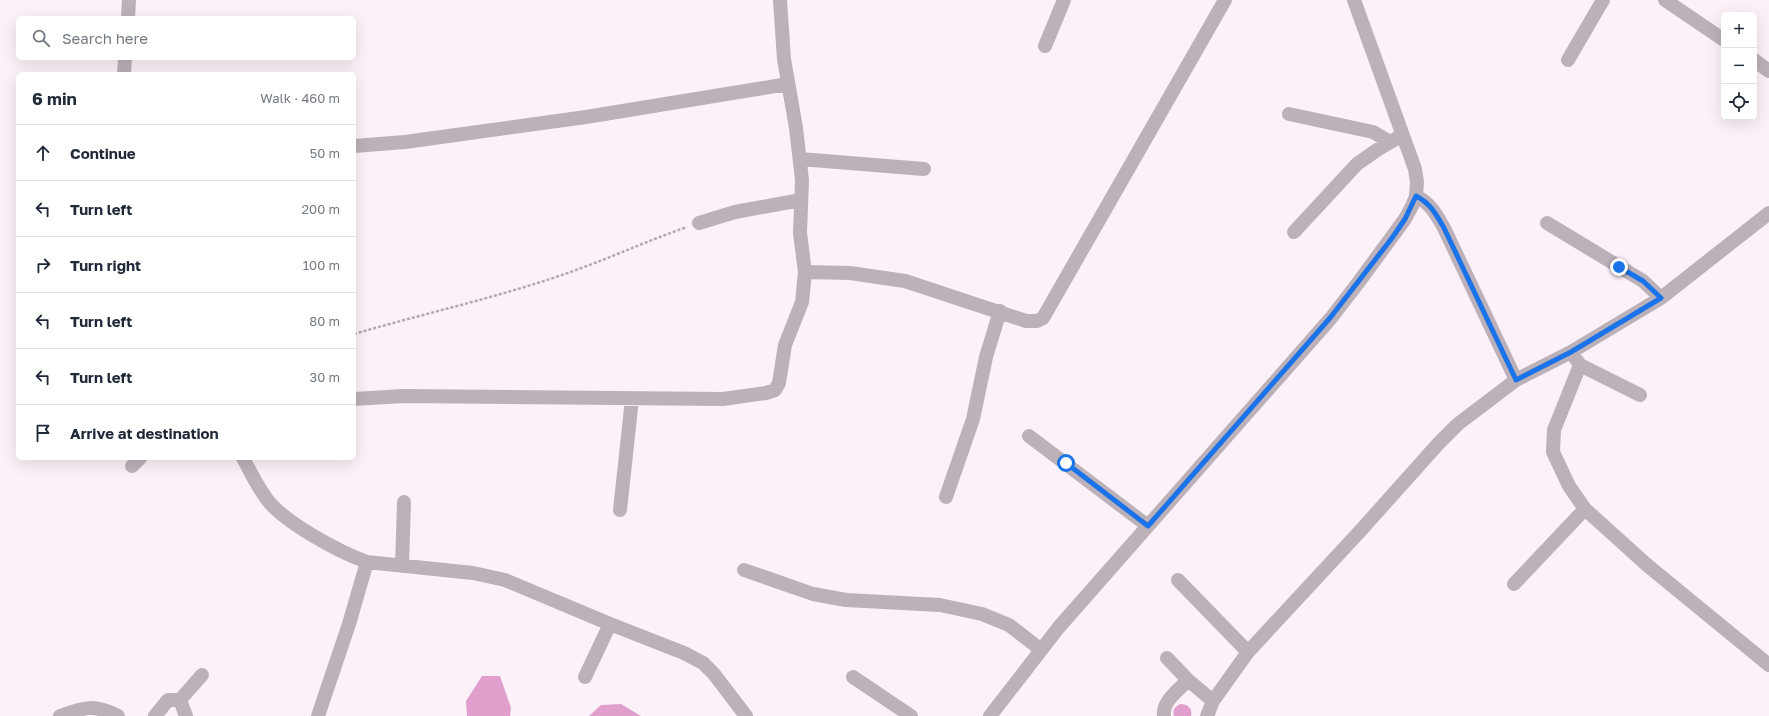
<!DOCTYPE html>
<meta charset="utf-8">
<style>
body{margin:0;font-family:"Golos Text",sans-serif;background:#f2f2f3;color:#1f2937}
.controls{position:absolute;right:12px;top:12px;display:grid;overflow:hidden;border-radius:6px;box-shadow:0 4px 16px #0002}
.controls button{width:36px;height:36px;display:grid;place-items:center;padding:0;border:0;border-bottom:1px solid #e0e1e3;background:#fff;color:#1f2937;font:20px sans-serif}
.stop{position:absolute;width:12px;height:12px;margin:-9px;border:3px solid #1a73e8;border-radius:50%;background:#fff}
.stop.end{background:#1a73e8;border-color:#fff;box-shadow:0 1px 4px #0008}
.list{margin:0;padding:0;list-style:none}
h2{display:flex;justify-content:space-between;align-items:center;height:52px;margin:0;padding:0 16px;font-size:17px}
h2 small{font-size:13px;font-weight:400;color:#747a83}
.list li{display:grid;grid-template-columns:26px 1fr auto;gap:12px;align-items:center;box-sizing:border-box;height:56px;padding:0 16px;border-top:1px solid #e0e1e3}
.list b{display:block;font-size:15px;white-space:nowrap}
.list em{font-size:13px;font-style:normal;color:#747a83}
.icon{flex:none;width:22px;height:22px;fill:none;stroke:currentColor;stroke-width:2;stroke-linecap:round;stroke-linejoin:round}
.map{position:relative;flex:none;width:1769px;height:716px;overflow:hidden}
.search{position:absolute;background:#fff;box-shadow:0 4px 16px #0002;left:16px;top:16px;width:340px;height:44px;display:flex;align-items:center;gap:10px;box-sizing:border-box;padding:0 14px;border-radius:6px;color:#747a83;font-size:15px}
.panel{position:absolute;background:#fff;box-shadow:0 4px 16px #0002;left:16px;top:72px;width:340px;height:388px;border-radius:6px}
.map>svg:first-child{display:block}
</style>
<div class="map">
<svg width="1769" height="716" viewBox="0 0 1769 716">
<rect width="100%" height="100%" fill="#fcf1f8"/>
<path fill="#e19fcd" d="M482,676h18l11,32 -1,8h-43l-1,-15z
M621,704l20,12h-52l12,-11z
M1180,704c7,0 13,4 11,12h-17c-2,-6 1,-9 6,-12z"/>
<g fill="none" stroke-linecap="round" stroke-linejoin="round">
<path stroke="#b3a8af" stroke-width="2.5" stroke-dasharray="3 2" stroke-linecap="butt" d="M354,334c65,-19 132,-34 196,-55 47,-15 91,-36 137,-52"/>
<path stroke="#bdb1b9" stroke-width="14" d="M1665,0l59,40
M128,18l1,-18
M1045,46l19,-46
M1568,60l35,-60
M1754,60l15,11
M124,74l1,-16
M1289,114l84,18 17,10
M354,146l51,-4 181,-25 202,-33
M800,159l124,10
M1416,196c14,7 20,18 28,32l72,152
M699,223l36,-11 66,-12
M1547,223l96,58 18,17
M1294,232l63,-68 20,-14 25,-15
M805,272l45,1 55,8 121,40h11l6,-3 182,-318
M1571,352l9,13 -26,65 -1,22 16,34 16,23 62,56 122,100
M1580,365l60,30
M354,399l49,-3 320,3 43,-6 9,-3 4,-7 6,-38 17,-43 3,-30 -5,-39 2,-53 -6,-52 -12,-69 -4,-59
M1029,436l119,90
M243,458c7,13 14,28 23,40 17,24 73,54 101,64l106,11 32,7 105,44 74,29 19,10 11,11 32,42
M132,466l8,-8
M946,497l27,-78 13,-62 14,-46
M620,510l12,-111
M402,566l2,-64
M744,570l69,24 33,6 94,5 42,9 27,11 31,24
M1178,580l70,72
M1514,584l71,-75
M1167,658l21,22
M585,677l25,-53
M853,677l58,39
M180,700l22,-25
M60,716c24,-9 35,-12 58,0
M155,716l13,-16h12l6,16
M318,716l31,-92 18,-62
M990,716l69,-89 272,-309 27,-35 47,-64 7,-13 4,-10 1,-14 -2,-13 -61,-169
M1164,716c-2,-15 15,-26 24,-36l25,21
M1207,716l6,-15 35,-49 114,-123 76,-85 20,-20 58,-44 55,-28 90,-54 108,-85"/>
</g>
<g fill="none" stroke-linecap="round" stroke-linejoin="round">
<path stroke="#1a73e8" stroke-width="5" d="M1066,463l82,63 182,-208 62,-80 13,-19 11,-23c14,7 20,18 28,32l72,152 55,-28 90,-54 -18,-17 -24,-14"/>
</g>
</svg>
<div class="controls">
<button>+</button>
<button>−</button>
<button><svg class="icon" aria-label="locate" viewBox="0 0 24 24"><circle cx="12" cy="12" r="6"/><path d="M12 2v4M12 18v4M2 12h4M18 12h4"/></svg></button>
</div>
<div class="stop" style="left:1066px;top:463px"></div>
<div class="stop end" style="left:1619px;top:267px"></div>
<div class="search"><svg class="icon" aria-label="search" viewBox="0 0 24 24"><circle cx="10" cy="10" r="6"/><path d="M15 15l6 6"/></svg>Search here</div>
<section class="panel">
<h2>6 min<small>Walk · 460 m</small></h2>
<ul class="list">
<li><svg class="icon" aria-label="ahead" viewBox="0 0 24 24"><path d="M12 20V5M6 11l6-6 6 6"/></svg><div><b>Continue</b></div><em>50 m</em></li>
<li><svg class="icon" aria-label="left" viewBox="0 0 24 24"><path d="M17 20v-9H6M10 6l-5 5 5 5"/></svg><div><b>Turn left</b></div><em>200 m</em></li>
<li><svg class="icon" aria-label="right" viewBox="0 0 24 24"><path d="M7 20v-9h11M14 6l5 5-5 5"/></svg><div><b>Turn right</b></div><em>100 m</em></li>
<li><svg class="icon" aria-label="left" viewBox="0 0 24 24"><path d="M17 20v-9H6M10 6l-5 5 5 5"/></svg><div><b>Turn left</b></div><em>80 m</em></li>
<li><svg class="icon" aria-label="left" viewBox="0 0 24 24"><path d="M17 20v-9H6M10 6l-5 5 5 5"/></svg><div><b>Turn left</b></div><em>30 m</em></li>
<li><svg class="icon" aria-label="arrive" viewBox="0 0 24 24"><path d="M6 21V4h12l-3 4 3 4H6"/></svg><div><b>Arrive at destination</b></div></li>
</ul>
</section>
</div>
